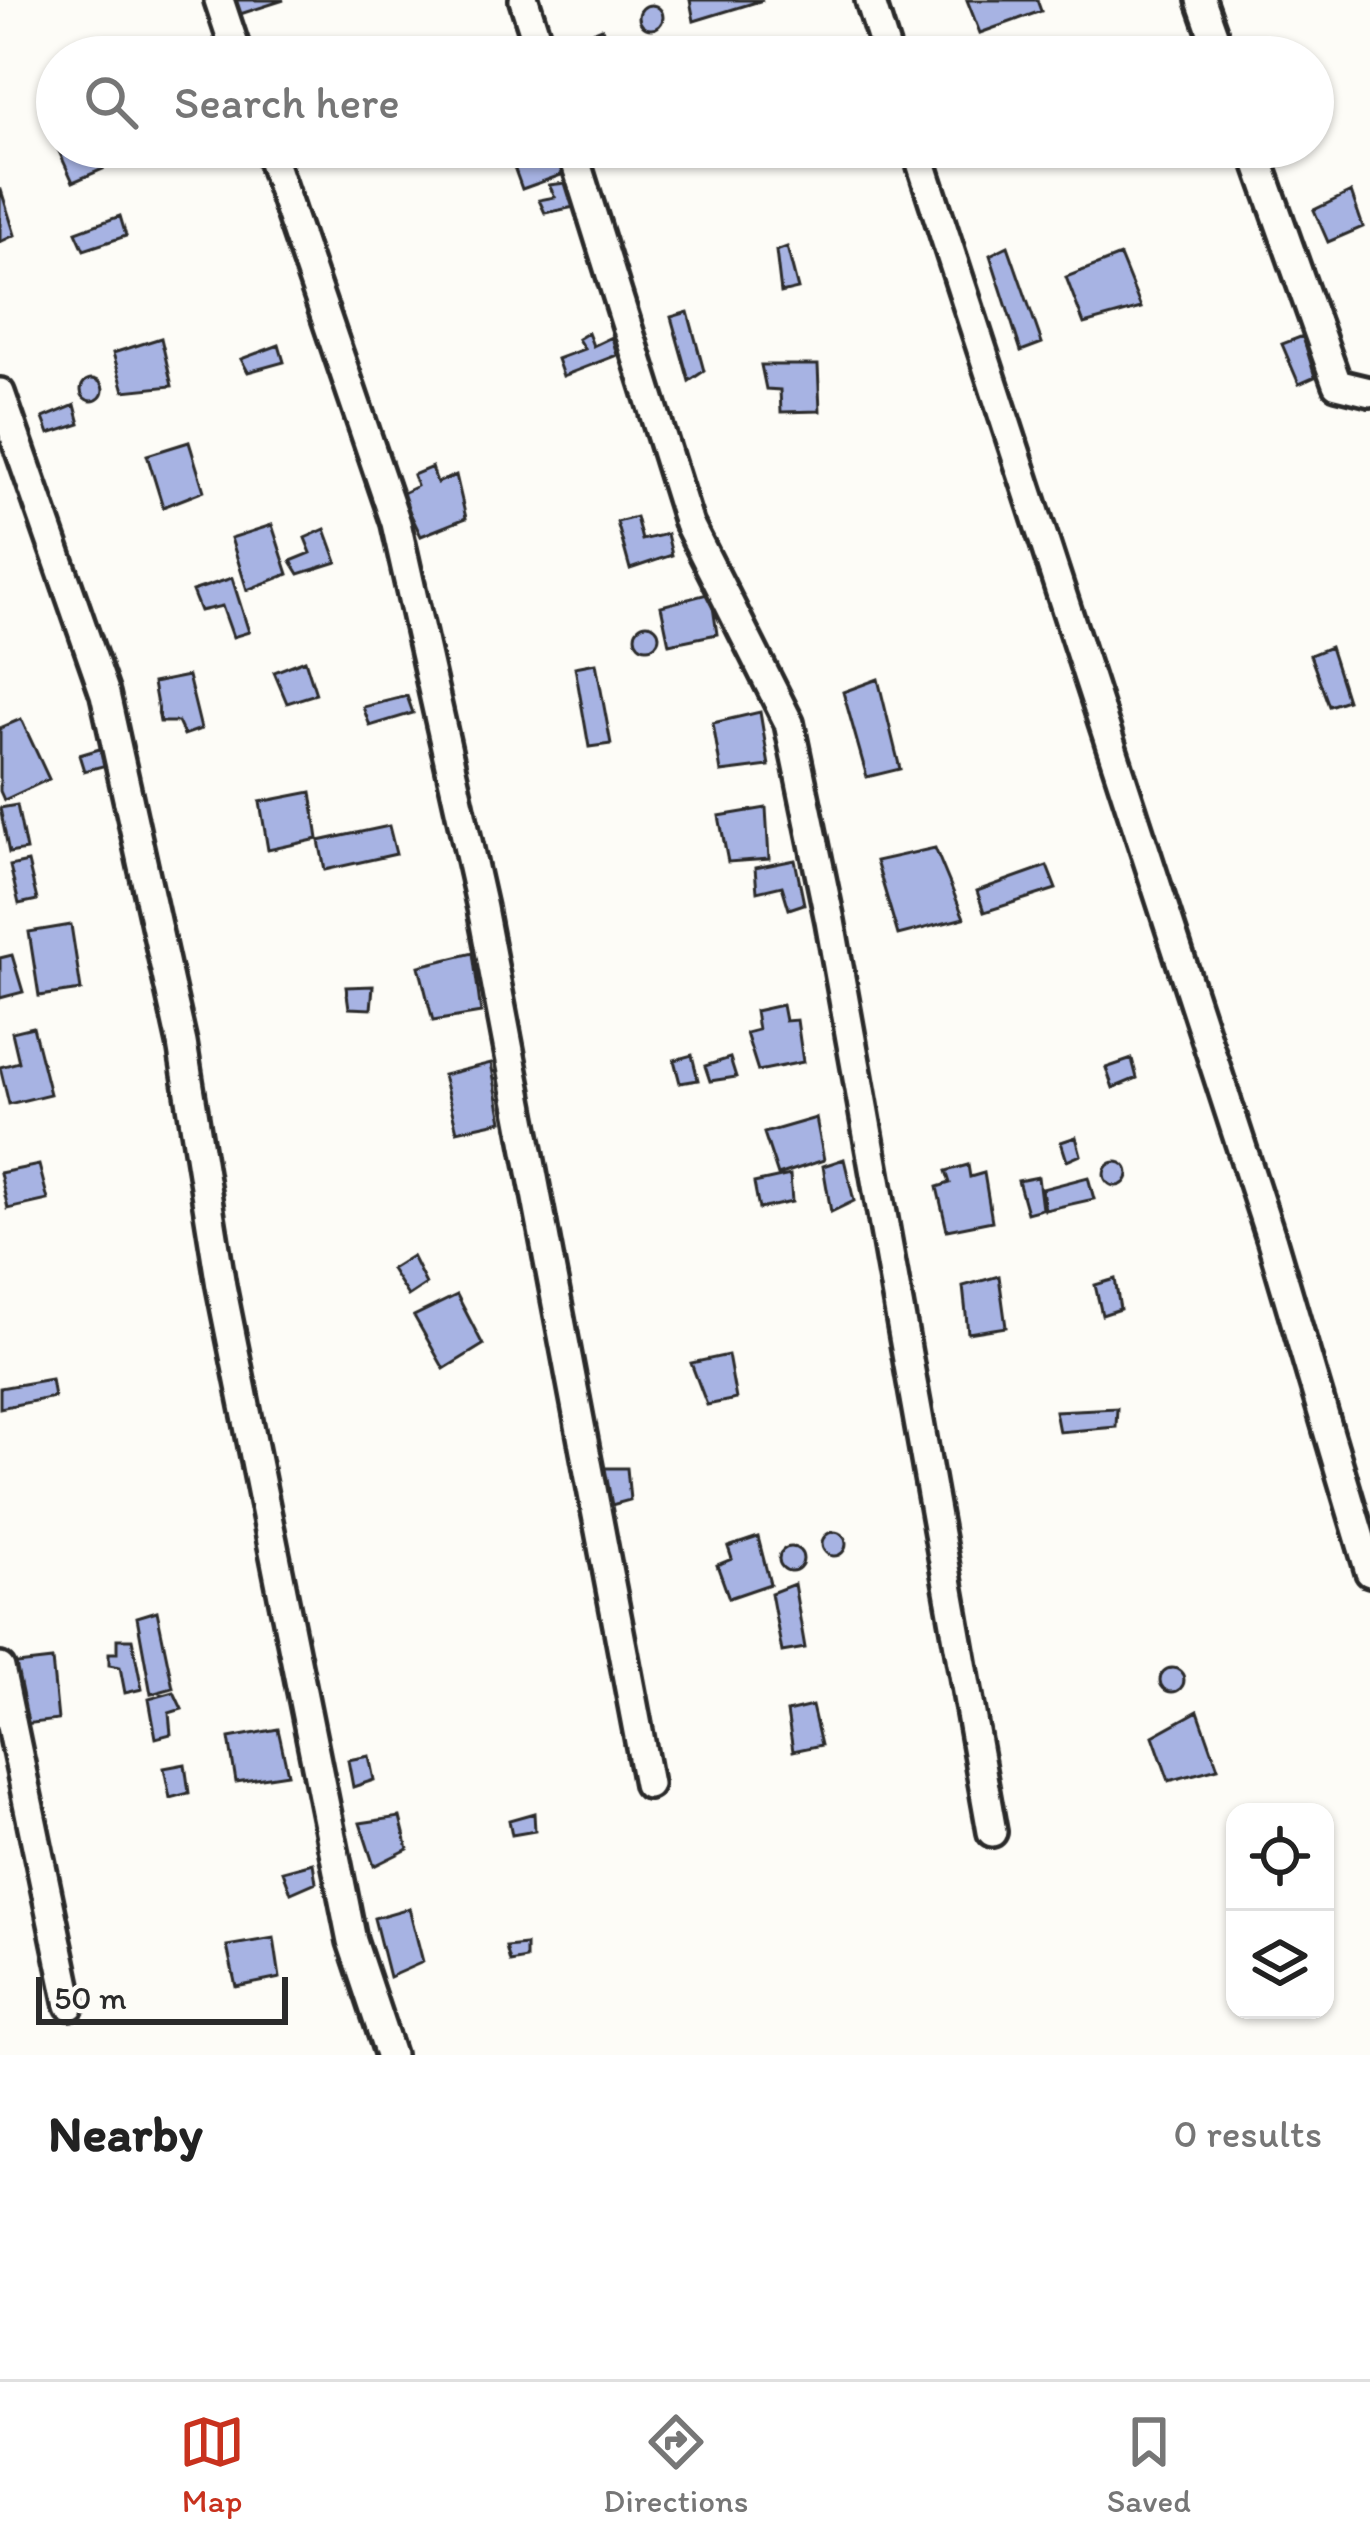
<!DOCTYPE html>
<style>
body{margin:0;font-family:Itim,sans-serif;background:#f2f2f2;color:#222}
.controls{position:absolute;right:36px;bottom:36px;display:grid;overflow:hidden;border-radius:24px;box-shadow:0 3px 9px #0004}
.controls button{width:108px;height:108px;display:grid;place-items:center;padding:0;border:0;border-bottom:3px solid #e0e0e0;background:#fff;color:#222;font:60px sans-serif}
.scale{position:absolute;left:36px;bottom:30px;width:252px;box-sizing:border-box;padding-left:12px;border:6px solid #2b2b2b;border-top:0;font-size:33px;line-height:42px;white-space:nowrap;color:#2b2b2b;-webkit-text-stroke:9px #fdfcf7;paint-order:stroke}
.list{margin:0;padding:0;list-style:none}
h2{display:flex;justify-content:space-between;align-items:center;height:156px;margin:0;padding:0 48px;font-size:51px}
h2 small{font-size:39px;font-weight:400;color:#767676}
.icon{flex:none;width:66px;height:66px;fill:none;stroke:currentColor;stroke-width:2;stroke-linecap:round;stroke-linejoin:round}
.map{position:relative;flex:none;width:1370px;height:2055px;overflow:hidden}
.search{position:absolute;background:#fff;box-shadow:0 3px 9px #0004;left:36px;right:36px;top:36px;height:132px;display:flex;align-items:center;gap:30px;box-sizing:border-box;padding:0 42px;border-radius:66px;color:#767676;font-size:45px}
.sheet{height:324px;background:#fff}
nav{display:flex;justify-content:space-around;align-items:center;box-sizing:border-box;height:168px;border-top:3px solid #e0e0e0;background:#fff;font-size:33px;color:#767676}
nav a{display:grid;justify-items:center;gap:6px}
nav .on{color:#c8321e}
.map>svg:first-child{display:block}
</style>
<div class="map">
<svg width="1370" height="2055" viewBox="0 0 1370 2055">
<rect width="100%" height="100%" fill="#fdfcf7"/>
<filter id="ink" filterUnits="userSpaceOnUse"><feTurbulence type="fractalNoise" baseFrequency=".00833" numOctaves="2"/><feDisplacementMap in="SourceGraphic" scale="24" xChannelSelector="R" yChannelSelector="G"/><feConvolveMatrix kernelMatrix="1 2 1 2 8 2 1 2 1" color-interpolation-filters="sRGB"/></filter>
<g filter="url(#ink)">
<path fill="#a7b3e3" stroke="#2b2b2b" stroke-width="3" d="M232,0h52l-47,15z
M690,0h73l-69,21z
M967,0h70l4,11 -61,22z
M639 17a12 12 0 1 1 24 0a12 12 0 1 1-24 0Z
M602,28l8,23 -21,6 -7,-21z
M793,41l7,4 3,12h-23l2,-12z
M57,147h38l8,22 -30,13z
M294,147h44l-38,15z
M517,147h46l9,24 -50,18 -13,-36z
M574,182l5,24 -34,7 -6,-13 16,-3 -6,-12z
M1,190l14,45 -15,7v-51z
M1351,192l12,35 -35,15 -14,-32z
M120,216l6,20 -42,14 -8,-18z
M1008,246l34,97 -21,8 -31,-96z
M787,247l11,42 -17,4 -5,-42z
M1120,256l21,52 -57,16 -18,-47z
M688,312l16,59 -15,10 -18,-64z
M588,333l5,13 19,-9 5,18 -54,21 -6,-17 27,-10 -6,-10z
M1303,336l12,41 -16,7 -17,-40z
M161,338l11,48 -48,5 -11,-38z
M279,345l5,17 -36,10 -7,-13z
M761,365h57l2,46 -39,1 -1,-22 -14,-1z
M81 390a11 11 0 1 1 22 0a11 11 0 1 1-22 0Z
M75,405l5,19 -31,10 -6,-16z
M189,442l15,49 -41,16 -16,-52z
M432,467l5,16 19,-8 10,43 -45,18 -20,-42 16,-8 -4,-11z
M636,517l6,23 25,-6 5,21 -42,14 -13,-47z
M272,525l16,49 -41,16 -16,-52z
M325,529l12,33 -38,12 -8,-13 20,-8 -6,-15z
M232,578l17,54 -16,5 -11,-31 -22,5 -8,-20z
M711,593l6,41 -48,10 -8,-38z
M635 636a12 12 0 1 1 24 0a12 12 0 1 1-24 0Z
M1330,647l17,53 -18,6 -19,-51z
M305,660l11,34 -29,9 -13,-31z
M596,663l15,81 -22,3 -14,-80z
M188,676l13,53 -17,6 -6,-13h-18l-7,-39z
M878,679l22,90 -33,8 -24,-85z
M407,696l6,17 -43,13 -7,-19z
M760,712l9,54 -48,6 -8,-49z
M21,719l28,60 -45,21 -4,-9v-63z
M110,746l4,17 -30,8 -5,-16z
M311,792l7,47 -50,11 -8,-48z
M17,805l9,45 -17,3 -9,-45z
M766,808l3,51 -41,3 -9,-46z
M389,826l7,28 -71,16 -6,-29z
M935,848l29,70 -66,17 -22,-74z
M795,860l9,44 -15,5 -7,-23 -25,6 -2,-24z
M28,862l9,38 -18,4 -9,-38z
M1047,866l9,23 -72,23 -7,-21z
M71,925l10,65 -42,6 -10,-64z
M473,953l8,60 -48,8 -14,-55z
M12,955l11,37 -23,6v-40z
M373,986l-2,23 -22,-1 -3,-21z
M782,1005l3,16 12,-1 6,42 -45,9 -12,-38 12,-3 -3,-19z
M33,1027l17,67 -41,10 -9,-37 19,-5 -7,-30z
M692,1055l6,25 -18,3 -6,-23z
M730,1058l6,19 -26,4 -5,-15z
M1132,1059l5,19 -24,10 -7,-20z
M491,1063l11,58 -45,10 -14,-56z
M816,1118l8,42 -46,15 -14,-42z
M1076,1137l5,18 -14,6 -6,-19z
M844,1159l10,42 -23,11 -8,-46z
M1104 1174a12 12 0 1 1 24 0a12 12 0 1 1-24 0Z
M39,1165l9,35 -40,9 -8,-36z
M968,1165l2,12 14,-4 8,48 -45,9 -10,-43 13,-4 -4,-12z
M790,1175l2,27 -33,7 -5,-26z
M1038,1177l4,32 -15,4 -9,-32z
M1088,1177l6,22 -49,11 -3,-21z
M412,1256l14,28 -18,12 -17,-27z
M999,1276l7,51 -38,6 -5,-47z
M1115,1279l5,30 -18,6 -7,-30z
M457,1295l26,50 -39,24 -30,-53z
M728,1355l8,44 -29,6 -16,-42z
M51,1379l3,18 -54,11v-20z
M1117,1408l-1,19 -57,5 -4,-21z
M599,1468h28l3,32 -26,7z
M822 1544a12 12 0 1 1 24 0a12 12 0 1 1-24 0Z
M758,1537l12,47 -41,14 -12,-33 15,-6 -4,-12z
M779 1559a12 12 0 1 1 24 0a12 12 0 1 1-24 0Z
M794,1584l11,64 -23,4 -11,-59z
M157,1611l16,77 -22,6 -14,-77z
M117,1639h15l10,50 -17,4 -5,-26 -11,-2v-12h8z
M52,1660l6,60 -43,5 -7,-60z
M1160 1680a12 12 0 1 1 24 0a12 12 0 1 1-24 0Z
M174,1692l8,17 -13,4 2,21 -15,4 -7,-39z
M812,1706l9,39 -28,6 -6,-39z
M1198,1711l20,57 -49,13 -16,-45z
M278,1729l10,45 -52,8 -7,-44z
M369,1756l5,24 -21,7 -5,-27z
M185,1764l4,29 -19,5 -6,-30z
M534,1813l1,18 -23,4 -3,-15z
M400,1817l8,32 -34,17 -14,-43z
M313,1863l3,19 -25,11 -8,-22z
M409,1908l14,54 -34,15 -15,-59z
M274,1938l6,40 -44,9 -9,-41z
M526,1945v14l-16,3 -4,-15z"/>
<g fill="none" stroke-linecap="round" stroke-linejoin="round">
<g stroke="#2b2b2b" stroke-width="36">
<path id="street" d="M219,0l19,57
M524,0l18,57
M870,0l18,57
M1201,0l20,57
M268,147l128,376 86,385 166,876
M571,147l118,377 100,199 41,198 162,911
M916,147l356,1094 98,331
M1253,147l84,237 33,8
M0,393l105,301 77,349 39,243 131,655 38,114
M0,1668l70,337"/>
</g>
<use href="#street" stroke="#fdfcf7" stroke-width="27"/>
</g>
</g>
</svg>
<div class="controls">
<button><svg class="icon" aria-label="locate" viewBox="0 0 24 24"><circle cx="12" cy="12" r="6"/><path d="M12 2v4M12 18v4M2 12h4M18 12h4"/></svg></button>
<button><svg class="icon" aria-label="layers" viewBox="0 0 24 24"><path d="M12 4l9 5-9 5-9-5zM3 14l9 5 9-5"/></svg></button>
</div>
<div class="scale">50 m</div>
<div class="search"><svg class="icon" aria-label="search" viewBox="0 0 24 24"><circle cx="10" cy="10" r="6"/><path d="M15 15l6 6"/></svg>Search here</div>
</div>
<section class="sheet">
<h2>Nearby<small>0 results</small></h2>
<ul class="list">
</ul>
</section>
<nav>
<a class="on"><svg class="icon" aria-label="map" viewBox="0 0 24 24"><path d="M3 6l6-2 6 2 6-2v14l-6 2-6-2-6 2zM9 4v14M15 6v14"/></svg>Map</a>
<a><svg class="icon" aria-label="directions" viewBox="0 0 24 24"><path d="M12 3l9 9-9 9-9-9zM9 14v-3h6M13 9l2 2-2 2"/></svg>Directions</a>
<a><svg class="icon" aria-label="saved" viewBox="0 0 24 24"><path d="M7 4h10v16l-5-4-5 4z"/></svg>Saved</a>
</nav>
